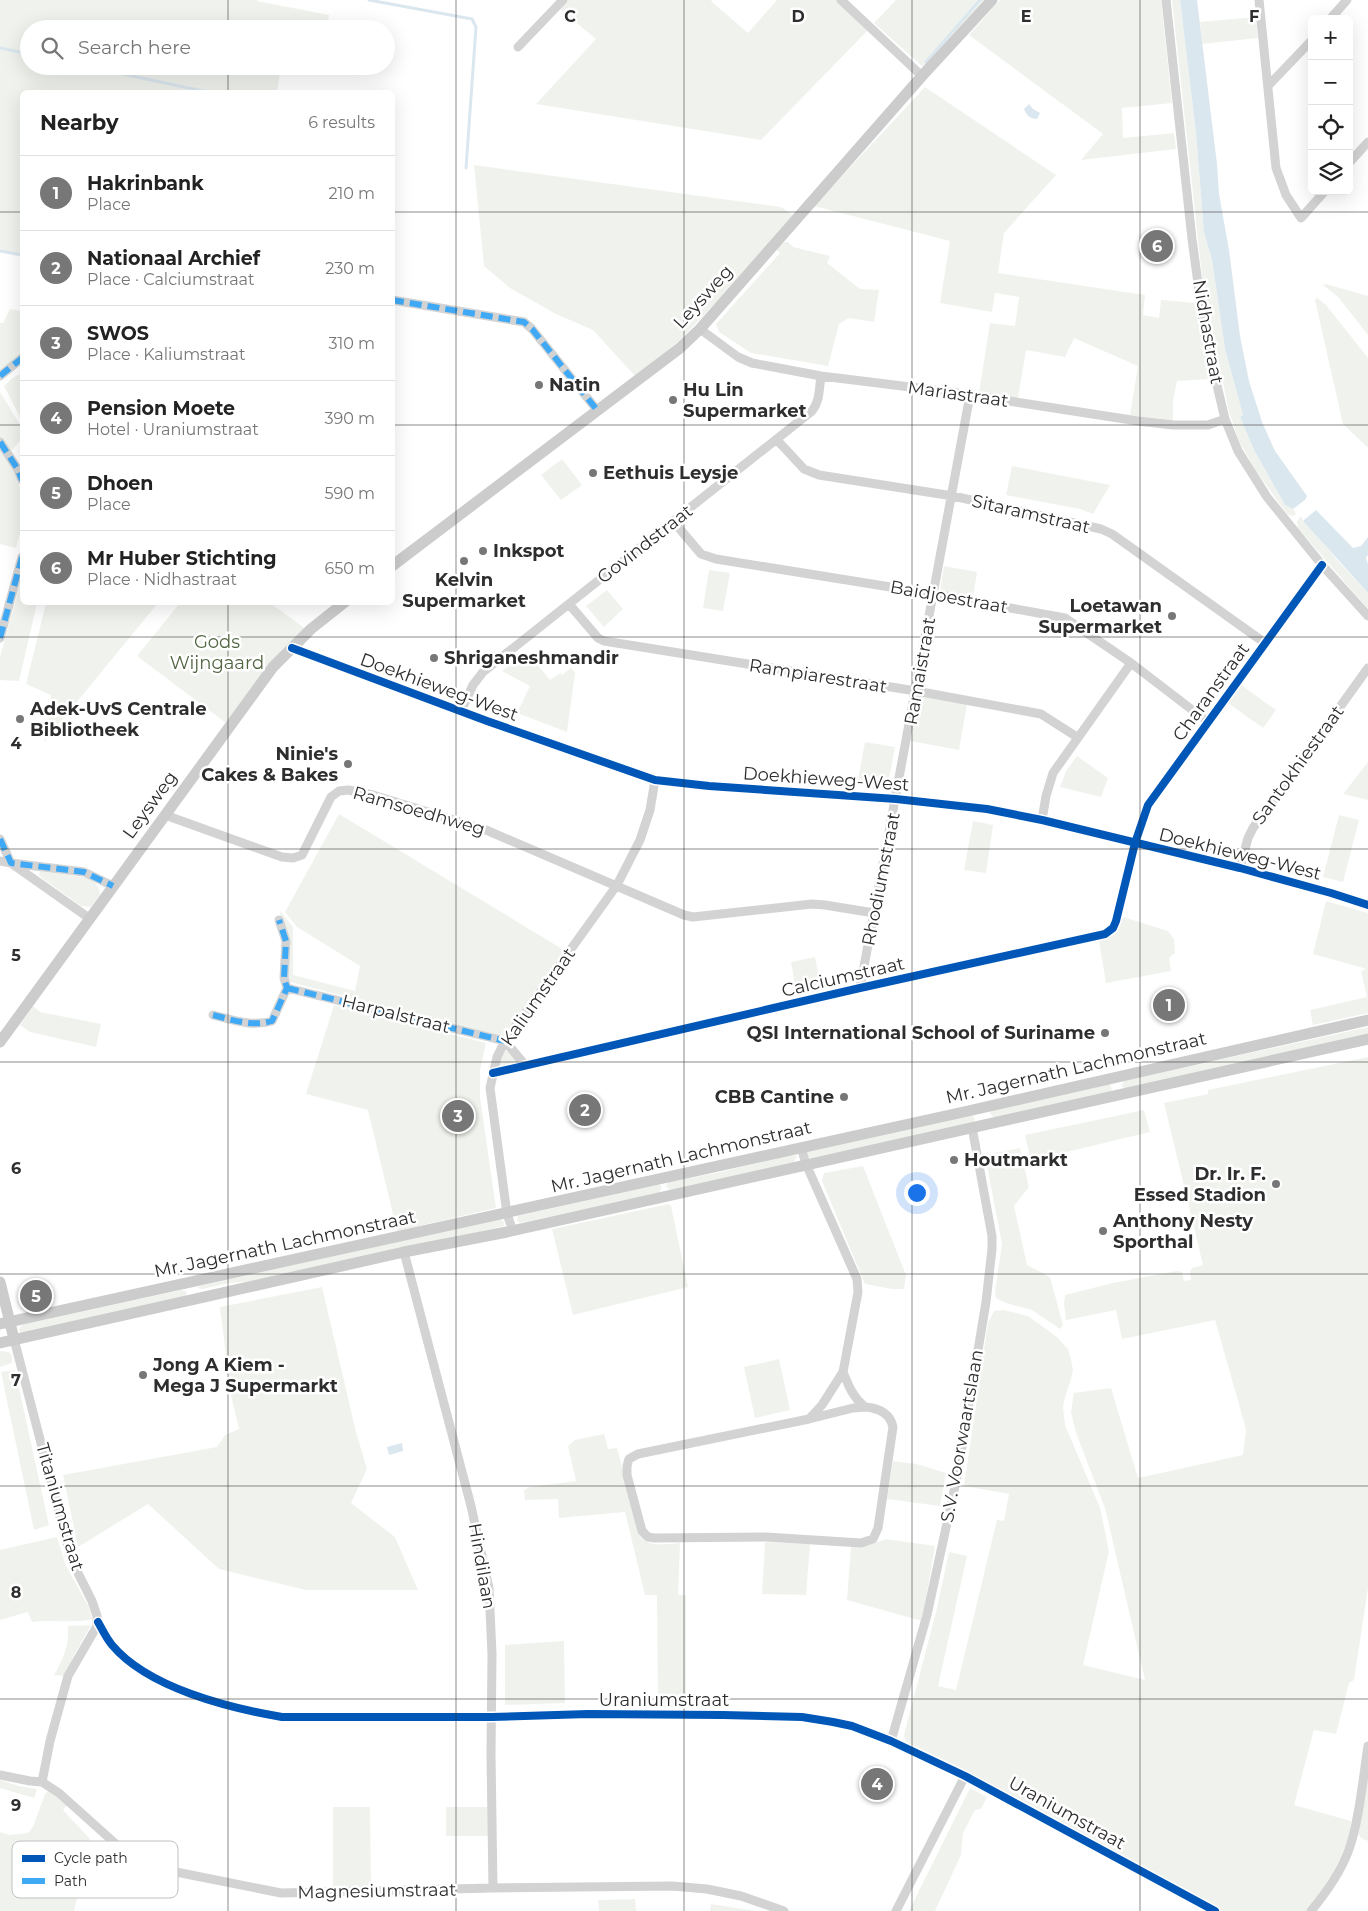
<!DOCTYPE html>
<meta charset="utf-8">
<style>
body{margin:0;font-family:Montserrat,sans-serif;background:#f2f2f2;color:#222}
.controls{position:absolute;right:15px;top:15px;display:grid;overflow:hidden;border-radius:8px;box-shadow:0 5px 20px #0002}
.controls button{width:45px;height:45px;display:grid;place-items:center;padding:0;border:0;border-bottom:1px solid #e0e0e0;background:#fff;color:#222;font:25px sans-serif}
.you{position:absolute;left:916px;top:1192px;width:18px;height:18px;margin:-12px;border:4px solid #fff;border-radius:50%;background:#1a73e8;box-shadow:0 0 0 8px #1a73e833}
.badge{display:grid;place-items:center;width:32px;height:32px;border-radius:50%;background:#777;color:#fff;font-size:16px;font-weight:700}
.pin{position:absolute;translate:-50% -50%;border:2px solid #fff;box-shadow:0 1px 5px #0006}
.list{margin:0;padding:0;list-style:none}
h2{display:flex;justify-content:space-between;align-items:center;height:65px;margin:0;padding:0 20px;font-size:21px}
h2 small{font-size:16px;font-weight:400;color:#767676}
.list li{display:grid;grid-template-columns:32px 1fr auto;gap:15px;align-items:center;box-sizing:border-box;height:75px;padding:0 20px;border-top:1px solid #e0e0e0}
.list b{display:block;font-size:19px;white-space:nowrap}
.list p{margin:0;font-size:16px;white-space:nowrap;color:#767676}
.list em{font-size:16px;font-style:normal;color:#767676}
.icon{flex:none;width:28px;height:28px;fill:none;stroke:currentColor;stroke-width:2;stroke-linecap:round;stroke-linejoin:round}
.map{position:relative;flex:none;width:1368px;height:1911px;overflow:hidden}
.search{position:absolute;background:#fff;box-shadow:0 5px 20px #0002;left:20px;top:20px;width:375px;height:55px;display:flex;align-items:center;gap:12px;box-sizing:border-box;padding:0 18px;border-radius:28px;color:#767676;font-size:19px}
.panel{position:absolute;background:#fff;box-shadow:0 5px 20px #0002;left:20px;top:90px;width:375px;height:515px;border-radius:8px}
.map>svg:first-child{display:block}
</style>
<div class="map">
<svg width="1368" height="1911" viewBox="0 0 1368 1911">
<rect width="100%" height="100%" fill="#fff"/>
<path fill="#f0f3ed" d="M0,0h257v1l72,14 -2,14h-298v37h252l-4,26h-255v163l-22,-4z
M568,0h144l-1,1 37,32 29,-33h60l32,29 -108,111 -225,-36 60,-65 -36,-30z
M896,0h90l-63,67 -49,-44z
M1000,0h161l11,103 -50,5 1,30 51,-5 2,16 -95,11 22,-26 -134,-99z
M1172,0h8l16,133 8,100 8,27 13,89 18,66 -3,2 14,33 31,55 8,4 3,5 -3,2 -6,-2 -31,-43 -17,-30 -10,-29 -26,-127z
M1256,17l2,21 -56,6 -2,-22z
M925,87l131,88 -52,58 -6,40 147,22 -2,20 16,3 2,-18 35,3 14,76 -33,2 -4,20v21l-43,-7 8,-49 -64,-28 -9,19 -39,-7 -8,48 -39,-5 11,-70 25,3 4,-29 -24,-4 -3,19 -52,-9 10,-62 -136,-35z
M474,165l307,42 12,8 -67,77 -46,48 -45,36 -42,-46 -37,-16 -46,-26 -26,-22z
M784,242h4l5,5 37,9 -3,7 33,26 19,1 -5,32 -25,-4 -10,6 -11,42 -77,-13 -32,-21 -3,-8 64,-71 -4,-3z
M1326,284l42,12v39l-29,-37 -16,-13z
M1317,298l9,7 42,53v90l-25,-24 -28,-124z
M10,309l12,2v42l-22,19v-49h3z
M22,373v48l-18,-35 10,-9z
M0,392l22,36v11l-14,15 -8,-13z
M0,448c23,37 30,56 16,100l-16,-4z
M562,459l20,26 -21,15 -20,-25z
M1012,466l98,19 -17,29 -13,-5 -74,-14z
M1300,516l37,44 31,33v16l-70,-81 -1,-6z
M944,566l33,6 -4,25 -33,-6z
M709,570l21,3 -7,38 -20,-3z
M22,577v25l15,1 -18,78 -19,-1v-23z
M607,590l16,19 -19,18 -18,-21z
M46,603h112l-114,139 7,-47 -25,-11z
M180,603h90l36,26 -80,94 -89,-67z
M527,652l23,28 10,-7 2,2 9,-7 4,5 -8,59 -50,-19 13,-27 -28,-15z
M1241,685l35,25 -13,18 -35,-25z
M925,696l42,8 -8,46 -48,-9 7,-40 2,-3z
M865,742l30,5 -8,43 -30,-5z
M1077,756l31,22 -7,19 -41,-10 6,-16z
M1368,762v38l-25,-6z
M339,814l225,136 -61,86h-7l-206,-54 -2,-4 -8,-67 13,16v48l62,16 5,-25 -63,-39 -12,-15z
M1339,815l20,5 -16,62 -20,-5z
M973,821l20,4 -7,48 -22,-3z
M40,871l48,7c7,4 12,8 12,17l-9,12 -10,-1 -39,-28 -3,-3z
M1326,901l42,12v100l-55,12 -3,-15 57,-13 -6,-26 6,-2 -54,-15z
M1123,917l45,14 6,8 1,14 -6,5 2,13 -65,12 -7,-42 15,-8z
M815,957l6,31 -1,3 -23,4 -6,-33z
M334,1005l152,38 -6,27v27l16,111 -99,23 -29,-121 -62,-16z
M33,1006l7,6 61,12 -5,23 -66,-15 -10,-7z
M1368,1027v8l-242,54 -5,-3 3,-5z
M506,1051h4l6,9v3l-15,3 -1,-4 2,-9z
M1368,1057v531l-14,92 -5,3 -13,51 -22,-4 -20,75 57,16c-4,35 -24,61 -44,90h-85l-201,-110 -111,-57 -5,-4 -1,-5 32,-123 13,-60 18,4 -29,130 18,4 41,-170 7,1 5,-27 -45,-8 24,-163 6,-12 10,-1 24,6 29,21 11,12 3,11 2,10 -2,9 -6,18 -2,10 2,18 35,83 9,43 -26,114 62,15 -40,-172 -29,-75 -5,-21 3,-19 37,-5 27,90 105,-23 3,-26 -31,-109 -93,19 -6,-29 -50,10 -2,-17 1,-8 48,-12 64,-12 5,1 2,9 7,-1 -1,-8 2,-4 11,-3 -39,-162 44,-9v-4z
M1110,1084l2,6 -3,2 -112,25h-4l-3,-4 1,-2z
M1144,1110l6,22 -113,27 -7,-2 -5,-22z
M972,1115l3,4 -2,4 -162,35 -3,-2 -1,-5z
M1020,1148l9,39 -15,19 13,59 23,12 13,48 -3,4 -28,-19 -26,-7 -10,-5 -1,-7 7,-47 -17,-89z
M791,1155l6,1 -3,7 -124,27 -4,-4 2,-4 48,-9z
M863,1166l43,109 -2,14h-12l-27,-5 -43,-103 2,-8z
M656,1185h4l2,3 -3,5 -139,30 -3,-3 1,-4z
M669,1204l2,2 17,81 -115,28 -21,-86z
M500,1219l4,3v4l-238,54 -36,3 -28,6 -4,-1 1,-2z
M322,1287l34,145 11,37 -16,34 44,34 23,53h-112l-87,-21 -71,-65 -70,43 -15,-72 154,-28 8,-12 14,-6 -8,-34 -11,-88z
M182,1290l5,2 -1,5 -164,37 -3,-4 2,-4 4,-2z
M0,1351l9,1 3,4v7l-12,4z
M779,1359l11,51 -35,8 -11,-51z
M15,1370l34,155 -15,5 -33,-158z
M604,1434l4,15 9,-1 23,88c10,12 25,8 40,7l-2,52h8v112h-28l-1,-112h-12l-20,-83 -66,6 -1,-19 -33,1 -1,-10 6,-3 46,-6 -8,-35 7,-6z
M893,1461l24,3 29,9 -6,33 -53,-7z
M57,1537l9,29 23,41 3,12c-20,5 -40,0 -60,3l-4,-10 -28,8v-70z
M886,1539l49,7 -13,75 -75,-21 4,-54 18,-1z
M765,1542l45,2 -4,51 -44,-1z
M91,1625l-17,30 -9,21 -11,-1c10,-17 15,-29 14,-49z
M564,1641l1,62 -60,2v-60z
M1368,1767v74l-7,-3 -3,-5z
M0,1780l19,6 18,3 -3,9 -34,-10z
M970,1788l17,9 -6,12 -6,1 -12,23 -2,22 -26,56h-26z
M48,1791h5l14,14 -4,5 27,29 -16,72h-74v-79l9,3 19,-2 5,-6 12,-33z
M333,1807h37l1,81h-38z
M446,1807h44v29h-44z
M635,1899l1,12h-37l-1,-11z
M711,1904l45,7h-46z"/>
<path fill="#dbe7ef" d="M1180,0h17l20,164 2,30 10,56 11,86 9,45 13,41 13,29 32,45 -2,4 -12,9 -8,-4 -31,-55 -14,-33 3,-2 -18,-66 -13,-89 -8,-27 -8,-100z
M1029,104l4,5 7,4 -3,6c-7,0 -11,-4 -13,-10z
M1316,510l37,38 8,-2 7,-9v18l-2,3 2,6v29l-64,-71v-2z
M402,1443l1,8 -14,4 -2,-8z"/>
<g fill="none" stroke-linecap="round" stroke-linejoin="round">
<path stroke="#dbe7ef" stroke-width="3" d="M369,0l103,19 4,8 -10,141
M0,48l29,6
M926,62l54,-62
M86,66l121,26
M0,251l22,4"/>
<path stroke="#d3d3d3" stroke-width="9" d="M841,0l81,76
M1166,0l26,239 13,96 20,84 13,32 29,46 55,68 46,51
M1259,0l17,168 10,27 15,23 24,-27
M1330,19l17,-19
M518,47l45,-47
M1268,86l44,-46
M1349,163l19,-21
M392,300l132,22 8,7 65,81
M700,329l38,28 14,6 69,13 130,16 187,29 35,4h35l17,-6
M0,376l22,-18
M777,440l27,29 15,6 134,21 148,33 11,5 153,109
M0,442l17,26 5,12
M673,521l28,33 15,5 218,35 131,24 66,45 77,59
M569,604l29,34 6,3 312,50 125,23 36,23
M0,638l22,-81
M292,648l195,73 168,59 54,6 187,13 91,10 55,11 198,48 91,25 37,12
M461,711l12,-26 10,-13 329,-261c8,-10 7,-22 9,-35
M165,815l117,42 11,1 9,-3 29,-58 8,-6 9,-1 25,5 113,35 198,85 9,2 119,-13 13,1 49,8
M1042,820l4,-24 7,-23 78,-110
M0,839l11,24 73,9 29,14
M0,861l11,2 78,55
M1240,868l8,-30 5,-10 115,-160
M287,988l218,53 20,24
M860,988l110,-593
M213,1015c20,5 39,12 59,6l15,-33 -3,-10 2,-37 -7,-21
M493,1073l367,-85 245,-54 8,-6 3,-7 19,-78 13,-38 174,-240
M801,1147l5,17 51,115 1,13 -15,80 -21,33 -12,13
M513,1231l-6,-17 -17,-126 7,-31 8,-16 112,-156 23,-45 10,-30 5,-30
M404,1252l67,254 18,82 3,66 -1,101 2,133
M14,1339l57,220 21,42 5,15v10l-29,50 -18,65 -8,41
M843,1372c6,15 10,25 22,35
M865,1407c13,1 25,6 28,20l-15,101 -5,11 -12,4 -95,-6 -112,1 -6,-1 -6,-6 -15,-56v-9l2,-7 9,-5 171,-35 44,-11z
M98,1622c4,7 8,16 14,23 36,43 117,63 170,72h210l96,-3 135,1 79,2 31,5 19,4 39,15 74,35 250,135
M891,1741l36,-126 30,-138 29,-175 6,-53v-13l-20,-109
M0,1775l30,6 12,1 17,11 58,52 14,10 21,11 19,5 110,22 212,-5 179,-2 35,3 34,7 43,15
M896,1911l69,-135
M1311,1911c14,-17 29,-38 37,-59 11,-29 15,-74 20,-106"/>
<path stroke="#ccc" stroke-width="11" d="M392,566l288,-218 20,-19 222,-253 70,-76
M0,1042l273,-375 38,-38 34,-27
M0,1282l14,57
M0,1324l968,-213 400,-91
M0,1343l404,-91 103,-20 861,-193"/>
<path stroke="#3fa9f5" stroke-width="6" stroke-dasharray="12 6" stroke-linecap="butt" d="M392,300l132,22 8,7 65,81
M0,376l22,-18
M0,442l17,26 5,12
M0,638l22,-81
M0,839l11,24 73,9 29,14
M287,988l218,53
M213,1015c20,5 39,12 59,6l15,-33 -3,-10 2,-37 -7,-21"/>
<g stroke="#fff" stroke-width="11">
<path id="cycleway" d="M292,648l195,73 168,59 54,6 187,13 91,10 55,11 198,48 91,25 37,12
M493,1073l367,-85 245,-54 8,-6 3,-7 19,-78 13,-38 174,-240
M98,1622c4,7 8,16 14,23 36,43 117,63 170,72h210l96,-3 135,1 79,2 31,5 19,4 39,15 74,35 250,135"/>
</g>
<use href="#cycleway" stroke="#0057b8" stroke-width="8"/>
</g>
<path fill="none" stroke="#2e2e2e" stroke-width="1" stroke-opacity="0.55" d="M228,0v29M456,0v1911M684,0v1911M912,0v1911M1140,0v1911M228,66v26M0,212h22M392,212h976M0,425h22M392,425h976M228,602v1309M0,637h1368M0,849h1368M0,1062h1368M0,1274h1368M0,1486h1368M0,1699h1368"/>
<g fill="#777" stroke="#fff" stroke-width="2">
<circle cx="539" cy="385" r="5"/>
<circle cx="673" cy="400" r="5"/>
<circle cx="593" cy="473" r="5"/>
<circle cx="483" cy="551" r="5"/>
<circle cx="464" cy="561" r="5"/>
<circle cx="1172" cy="616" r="5"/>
<circle cx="434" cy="658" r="5"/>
<circle cx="20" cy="719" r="5"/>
<circle cx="348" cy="764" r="5"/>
<circle cx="1105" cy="1033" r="5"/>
<circle cx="844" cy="1097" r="5"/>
<circle cx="954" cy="1160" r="5"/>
<circle cx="1276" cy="1184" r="5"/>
<circle cx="1103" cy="1231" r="5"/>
<circle cx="143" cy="1375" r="5"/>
</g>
<g text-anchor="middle" stroke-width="5" stroke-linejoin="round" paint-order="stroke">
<g font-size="18" fill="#2e2e2e" stroke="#fff">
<text transform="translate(703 297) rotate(-48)" y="6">Leysweg</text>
<text transform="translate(1208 332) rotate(80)" y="6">Nidhastraat</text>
<text transform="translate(958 394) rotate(8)" y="6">Mariastraat</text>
<text transform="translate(1031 514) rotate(13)" y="6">Sitaramstraat</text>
<text transform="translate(645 544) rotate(-38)" y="6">Govindstraat</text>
<text transform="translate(949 597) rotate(10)" y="6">Baidjoestraat</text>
<text transform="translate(920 671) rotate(-80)" y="6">Ramaistraat</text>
<text transform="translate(818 676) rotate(9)" y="6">Rampiarestraat</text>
<text transform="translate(439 687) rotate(20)" y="6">Doekhieweg-West</text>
<text transform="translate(1211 692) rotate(-54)" y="6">Charanstraat</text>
<text transform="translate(1298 765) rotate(-54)" y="6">Santokhiestraat</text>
<text transform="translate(826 779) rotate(4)" y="6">Doekhieweg-West</text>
<text transform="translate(150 805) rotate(-54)" y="6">Leysweg</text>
<text transform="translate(419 811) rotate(16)" y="6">Ramsoedhweg</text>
<text transform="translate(1240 854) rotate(14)" y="6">Doekhieweg-West</text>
<text transform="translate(881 879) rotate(-79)" y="6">Rhodiumstraat</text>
<text transform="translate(843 977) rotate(-13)" y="6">Calciumstraat</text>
<text transform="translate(538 997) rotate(-55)" y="6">Kaliumstraat</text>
<text transform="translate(396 1014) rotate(14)" y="6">Harpalstraat</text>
<text transform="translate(1076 1068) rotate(-13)" y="6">Mr. Jagernath Lachmonstraat</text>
<text transform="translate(681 1157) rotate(-13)" y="6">Mr. Jagernath Lachmonstraat</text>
<text transform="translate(285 1244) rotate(-12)" y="6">Mr. Jagernath Lachmonstraat</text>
<text transform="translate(962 1436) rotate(-80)" y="6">S.V. Voorwaartslaan</text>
<text transform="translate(60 1507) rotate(74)" y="6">Titaniumstraat</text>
<text transform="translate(482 1566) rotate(80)" y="6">Hindilaan</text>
<text x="664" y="1706">Uraniumstraat</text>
<text transform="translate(1067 1813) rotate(29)" y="6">Uraniumstraat</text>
<text transform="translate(377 1891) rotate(-1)" y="6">Magnesiumstraat</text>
</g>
<g font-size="18" font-weight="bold" fill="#2e2e2e" stroke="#fff" text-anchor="start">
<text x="549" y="391">Natin</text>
<text x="683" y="396">Hu Lin<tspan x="683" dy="21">Supermarket</tspan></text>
<text x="603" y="479">Eethuis Leysje</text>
<text x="493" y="557">Inkspot</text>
<text x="464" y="586" text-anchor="middle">Kelvin<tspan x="464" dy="21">Supermarket</tspan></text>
<text x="1162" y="612" text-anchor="end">Loetawan<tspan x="1162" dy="21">Supermarket</tspan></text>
<text x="444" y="664">Shriganeshmandir</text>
<text x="30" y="715">Adek-UvS Centrale<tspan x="30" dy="21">Bibliotheek</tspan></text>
<text x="338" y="760" text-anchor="end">Ninie's<tspan x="338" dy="21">Cakes &amp; Bakes</tspan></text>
<text x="1095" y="1039" text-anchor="end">QSI International School of Suriname</text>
<text x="834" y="1103" text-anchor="end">CBB Cantine</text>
<text x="964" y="1166">Houtmarkt</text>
<text x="1266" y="1180" text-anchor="end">Dr. Ir. F.<tspan x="1266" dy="21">Essed Stadion</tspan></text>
<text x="1113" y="1227">Anthony Nesty<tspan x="1113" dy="21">Sporthal</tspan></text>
<text x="153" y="1371">Jong A Kiem -<tspan x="153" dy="21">Mega J Supermarkt</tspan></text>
</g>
<g font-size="18" fill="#526541" stroke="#fff">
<text x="217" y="648">Gods<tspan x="217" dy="21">Wijngaard</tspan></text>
</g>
</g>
<rect x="12" y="1841" width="166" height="57" rx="8" fill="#fff" stroke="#c0c0c0" stroke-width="1"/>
<rect x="22" y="1855" width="23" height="7" fill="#0057b8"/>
<rect x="22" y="1878" width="23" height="6" fill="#3fa9f5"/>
<g font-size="14" fill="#2e2e2e">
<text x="54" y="1863">Cycle path</text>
<text x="54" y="1886">Path</text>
</g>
<g font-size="16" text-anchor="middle" font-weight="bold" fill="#2e2e2e" stroke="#fff" stroke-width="5" stroke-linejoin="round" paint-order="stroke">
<text x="570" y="22">C</text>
<text x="798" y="22">D</text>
<text x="1026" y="22">E</text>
<text x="1254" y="22">F</text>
<text x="16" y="749">4</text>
<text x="16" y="961">5</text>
<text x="16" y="1174">6</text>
<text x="16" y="1386">7</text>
<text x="16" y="1598">8</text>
<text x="16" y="1811">9</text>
</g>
</svg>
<div class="controls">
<button>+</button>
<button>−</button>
<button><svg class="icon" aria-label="locate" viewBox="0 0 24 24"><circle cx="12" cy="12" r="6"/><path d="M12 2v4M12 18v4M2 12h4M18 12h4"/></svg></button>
<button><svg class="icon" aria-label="layers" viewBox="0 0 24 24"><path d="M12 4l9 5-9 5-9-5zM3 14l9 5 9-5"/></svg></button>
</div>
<div class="you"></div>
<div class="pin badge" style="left:1169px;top:1005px">1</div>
<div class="pin badge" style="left:585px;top:1110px">2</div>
<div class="pin badge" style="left:458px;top:1116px">3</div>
<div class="pin badge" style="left:877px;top:1784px">4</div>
<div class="pin badge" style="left:36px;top:1296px">5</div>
<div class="pin badge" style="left:1157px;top:246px">6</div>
<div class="search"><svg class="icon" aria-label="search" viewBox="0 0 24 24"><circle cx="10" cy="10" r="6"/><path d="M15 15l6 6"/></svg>Search here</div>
<section class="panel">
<h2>Nearby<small>6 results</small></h2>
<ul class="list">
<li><span class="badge">1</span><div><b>Hakrinbank</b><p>Place</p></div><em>210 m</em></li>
<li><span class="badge">2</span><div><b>Nationaal Archief</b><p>Place · Calciumstraat</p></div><em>230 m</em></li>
<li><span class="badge">3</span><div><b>SWOS</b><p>Place · Kaliumstraat</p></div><em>310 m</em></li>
<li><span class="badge">4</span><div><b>Pension Moete</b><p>Hotel · Uraniumstraat</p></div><em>390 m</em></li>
<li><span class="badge">5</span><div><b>Dhoen</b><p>Place</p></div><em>590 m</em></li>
<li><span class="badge">6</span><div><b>Mr Huber Stichting</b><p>Place · Nidhastraat</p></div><em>650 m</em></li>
</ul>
</section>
</div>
